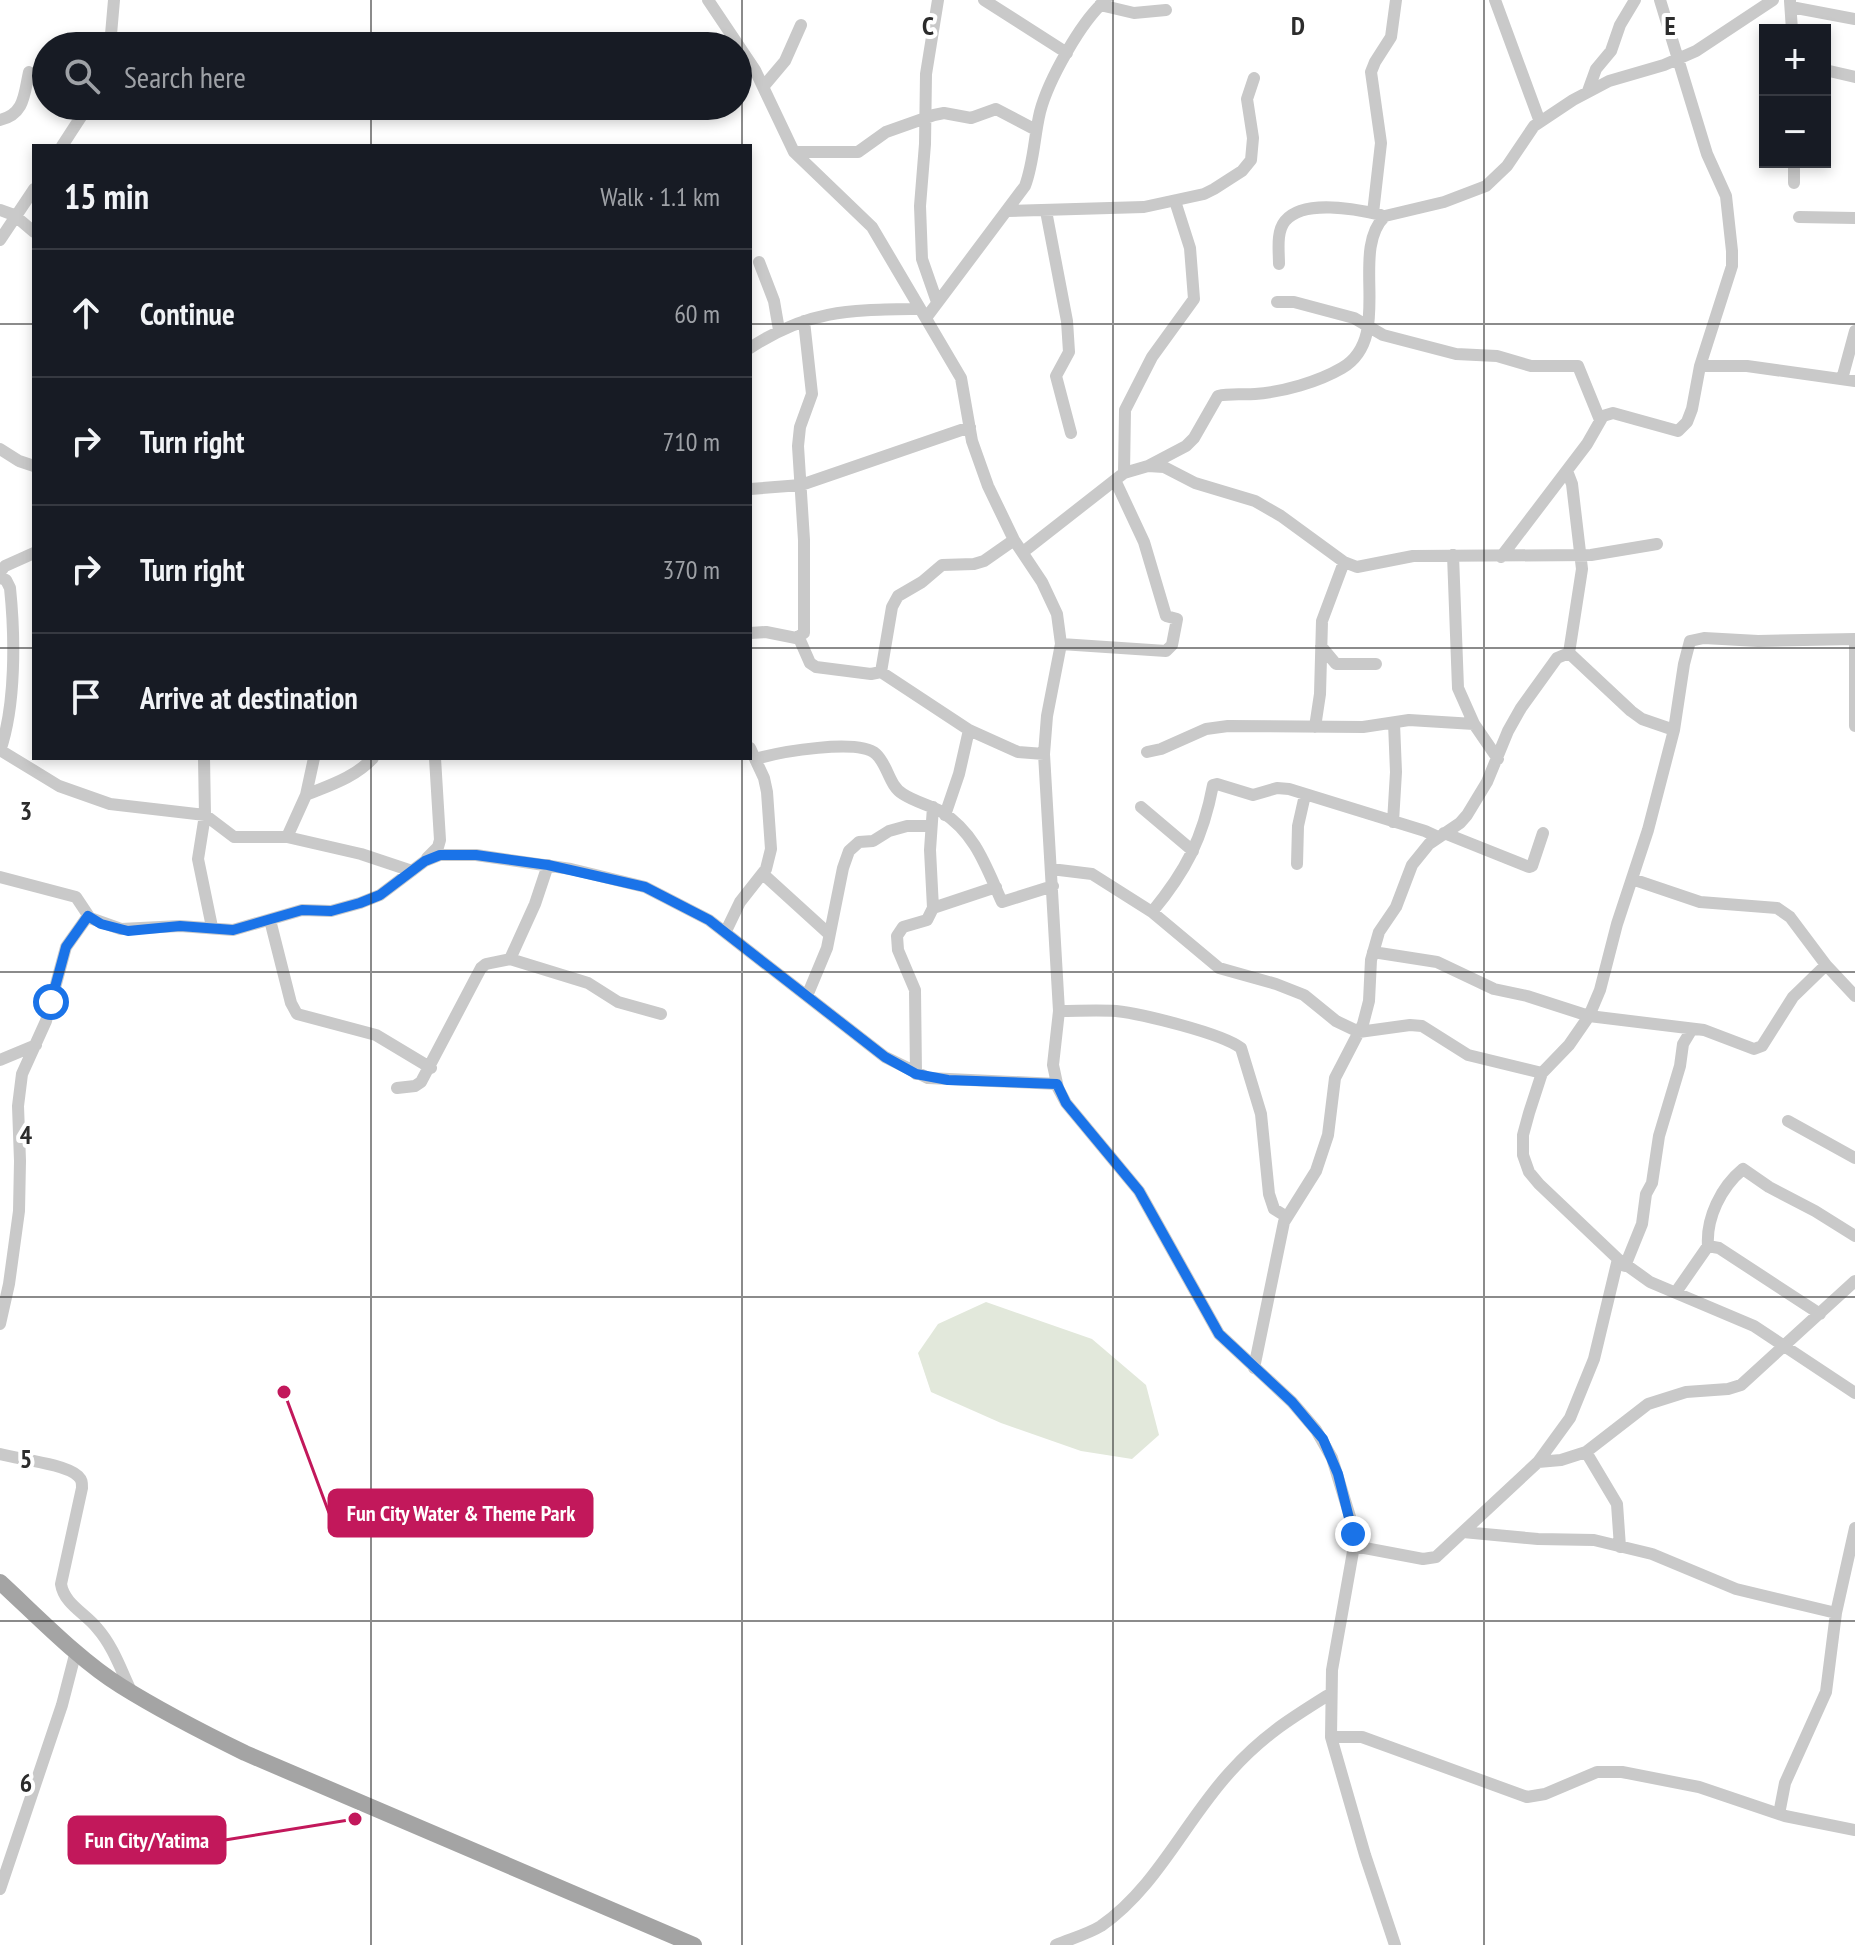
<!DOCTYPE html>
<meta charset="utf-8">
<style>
body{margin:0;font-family:"PT Sans Narrow",sans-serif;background:#242831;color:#f1f3f6}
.controls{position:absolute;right:24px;top:24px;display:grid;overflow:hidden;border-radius:0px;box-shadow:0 4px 12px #0003}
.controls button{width:72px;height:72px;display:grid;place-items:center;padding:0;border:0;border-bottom:2px solid #363941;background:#171b24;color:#f1f3f6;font:40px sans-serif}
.stop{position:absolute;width:24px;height:24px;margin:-18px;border:6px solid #1a73e8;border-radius:50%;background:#fff}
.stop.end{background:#1a73e8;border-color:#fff;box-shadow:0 2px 8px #0008}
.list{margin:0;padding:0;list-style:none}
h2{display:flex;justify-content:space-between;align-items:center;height:104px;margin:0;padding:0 32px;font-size:34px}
h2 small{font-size:26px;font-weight:400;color:#9ea1a6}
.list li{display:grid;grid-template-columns:52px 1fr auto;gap:24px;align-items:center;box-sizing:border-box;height:128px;padding:0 32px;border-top:2px solid #363941}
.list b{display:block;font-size:30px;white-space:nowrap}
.list em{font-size:26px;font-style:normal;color:#9ea1a6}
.icon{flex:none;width:44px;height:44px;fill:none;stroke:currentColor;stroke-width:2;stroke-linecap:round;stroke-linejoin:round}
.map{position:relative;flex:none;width:1855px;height:1945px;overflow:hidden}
.search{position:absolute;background:#171b24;box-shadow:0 4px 12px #0003;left:32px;top:32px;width:720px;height:88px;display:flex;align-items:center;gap:20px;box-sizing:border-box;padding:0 28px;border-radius:44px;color:#9ea1a6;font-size:30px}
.panel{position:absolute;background:#171b24;box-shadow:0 4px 12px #0003;left:32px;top:144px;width:720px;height:616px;border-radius:0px}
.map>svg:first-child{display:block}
</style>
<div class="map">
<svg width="1855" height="1945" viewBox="0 0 1855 1945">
<rect width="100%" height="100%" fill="#fff"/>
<path fill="#e2e8db" d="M986,1302l106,37 54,46 13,50 -27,24 -51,-8 -80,-28 -70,-31 -13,-39 20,-29z"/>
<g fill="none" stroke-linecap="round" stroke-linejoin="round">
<path stroke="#c9c9c9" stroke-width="12" d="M708,0l47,70 39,82 78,75 89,151 11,63 16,45 26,54 28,42 15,32 4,30 -14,72 -3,38 15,257 -6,54 5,23 8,15 73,88 80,143 73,68 24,28 16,28 19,62 3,26 -22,124 -1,67 34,118 30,90
M984,0l83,53
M1495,0l45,122
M1790,1l2,29
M1100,5l34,8 32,-3
M1791,7l64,12
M110,46l4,-46
M1825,70l30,7
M764,86l21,-25 16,-36
M1588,91l8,-22 15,-18 9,-26 15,-25
M0,120c25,-6 24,-26 29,-48
M62,146l26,-40
M794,152h64l28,-20 48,-17 10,-2 27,5 25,-9 40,21
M1794,162v21
M0,210l14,5 20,17
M1008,211l136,-4 60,-13 10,-5 28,-18 9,-11 2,-22 -6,-39 7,-21
M1046,211l21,110 2,31 -13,24 15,57
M1373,213l8,-70 -10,-71 4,-10 16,-25 5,-37
M1799,217l56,1
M0,240l34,-51
M759,262l15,39 5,29
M1279,264c0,-13 -3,-32 6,-43 18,-22 71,-12 96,-6
M937,302l-15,-43 -2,-53 5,-62 1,-70 12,-74
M1277,302h17l60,16 29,17 73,19 41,2 34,10h47l22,54
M926,318l99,-132c9,-24 9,-49 15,-74 8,-31 41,-91 66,-112
M750,348c59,-39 101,-38 169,-39
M1700,366h47l108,15
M1842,379l13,-48
M0,449l19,12 15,5
M1148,466l38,-20 8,-8 24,-42c12,-3 24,-1 37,-2 28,-2 63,-12 87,-26 53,-31 6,-116 43,-152l59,-14 42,-16 21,-20 27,-40 39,-26 36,-19 55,-16 32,-14 77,-51
M1567,471l5,13 10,85 -13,84
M1124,473l1,-63 27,-53 42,-58 -4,-51 -15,-47
M750,489l51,-4 169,-58
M1023,552l101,-79 24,-7 16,1 31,16 60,18 26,15 63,46 13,5 56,-11 178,-1 66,-11
M1453,555l5,133 16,36 24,35
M1501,557l86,-113 16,-28 10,-3 65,18 9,-9 5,-13 8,-43 32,-100v-15l-6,-55 -19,-42 -47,-154
M0,572l5,-6 29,-13
M0,578l6,2 4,8c5,48 6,117 -10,163
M750,633l16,-1 30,6 8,-5v-93l-6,-94 2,-19 12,-33 -8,-73
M799,638l11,25 6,4 55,7 10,-2 88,58 49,22 26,2
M1855,639l-97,2 -54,-3 -14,3 -6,23 -10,66 -26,100 -31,94 -17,66 -11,26 -20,29 -27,28 -13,40 -6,22v20l6,17 10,12 79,75 32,23 104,44 101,67
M1855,643v83
M1061,644l105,7 6,-6 5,-26 -11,-3 -22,-74 -29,-62
M1321,646l15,18h40
M881,672l11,-65 6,-11 24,-14 20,-17 32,-1 10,-3 30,-21
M1315,727l5,-33 2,-73 22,-59
M0,750l59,36 51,18 95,11 29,22h53l74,17 51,17
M1147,752l14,-3 45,-20 22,-3 135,1 46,-7 65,4
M204,758l1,57 -7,44 14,68
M756,759c23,-7 102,-21 120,-5 12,11 13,32 27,40 12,8 27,11 39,18 34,22 44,55 60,90l51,-16
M306,795c24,-10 48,-17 67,-37
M1141,807l52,44
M945,815l14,-41 10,-44
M1393,822l3,-50 -2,-49
M1444,833l85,34 3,-1 11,-33
M287,837l19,-42 8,-37
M427,858l11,-11 2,-7 -5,-82
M1297,864l1,-38 7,-31
M1051,869l41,5 60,38c34,-41 51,-74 61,-127l4,-1 36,11 24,-7 12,1 136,42 13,6
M763,874l66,60
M0,877l76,20 14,21 31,11 59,-3 53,4 69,-20 29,1 29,-8 20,-8 45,-34 15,-6h36l95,14 74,18 64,33 176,137 43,21 129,6
M1632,879l68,23 77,6 13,9 36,48 29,31
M933,908l63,-21
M1152,912l67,56 57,16 28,11 32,26 23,11 51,-7 12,1 46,29 74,18
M270,920l21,83 6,11 79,21 55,33
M726,931l14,-29 26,-33 5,-20 -4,-57 -3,-14 -14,-30
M1373,952l64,10 57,27 33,7 62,20 115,14 50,19 8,-3 31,-49 33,-32
M510,959l78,24 30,19 43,12
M807,996l20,-48 16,-80 6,-17 10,-9 14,-1 16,-10 18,-5h23
M1059,1011c19,0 38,-1 57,0 26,3 105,22 125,37l20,66 8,80 5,15 13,8
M0,1060l36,-15
M916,1074l-1,-84 -17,-40 -1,-14 6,-9 24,-7 6,-12 -3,-58 3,-43
M397,1088l18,-2 6,-4 60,-114 5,-4 24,-5 25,-55 13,-39
M1788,1121l67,37
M1708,1246c-2,-28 13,-59 35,-77l26,18 46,24 40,25
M1625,1266l17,-42 4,-30 6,-11 7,-47 21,-70 3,-22 9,-15
M1676,1292l32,-46 11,2 101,66
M0,1324l9,-40 10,-73 1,-50 -2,-55 4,-32 24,-53 20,-74 22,-31
M1254,1368l30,-146 32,-51 12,-36 7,-57 28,-54 6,-23 2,-41 8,-28 17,-25 16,-42 17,-21 31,-21 7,-8 20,-33 21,-51 13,-23 36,-50 12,-5 62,58 11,8 32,11
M1586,1452l31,52 3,43
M0,1454c18,5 66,10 78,22 4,4 4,6 4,12l-21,96c3,20 24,29 36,44 16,18 24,42 34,63
M1538,1462l23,-2 25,-8 62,-48 38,-12 42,-3 13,-4 114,-104
M1463,1532l75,7 56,1 58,14 84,35 100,24
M1354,1546l69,13 13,-2 102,-95 32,-44 24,-59 24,-100
M1331,1737h31l165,60 18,-3 52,-22h25l77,15 86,29 70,14
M1779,1814l6,-31 41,-91 10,-79 19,-85
M0,1889l62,-184 14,-54
M1056,1945c14,-6 32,-11 45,-19 56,-39 84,-105 129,-154 32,-36 60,-53 100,-78"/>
<path stroke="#a4a4a4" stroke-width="16" d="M0,1582c35,32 80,79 121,104 40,25 81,46 124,67l449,192"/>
</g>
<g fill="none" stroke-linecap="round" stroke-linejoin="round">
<path stroke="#1a73e8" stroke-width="10" d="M51,1002l15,-55 22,-31 13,8 27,7 52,-5 53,4 69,-20 29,1 29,-8 20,-8 45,-34 15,-6h36l72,10 97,22 64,33 176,137 31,17 32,6 109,4 9,19 73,88 80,143 73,68 31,37 15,35 15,60"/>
</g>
<path fill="none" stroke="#2c2c2c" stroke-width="2" stroke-opacity="0.55" d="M371,0v46M742,0v146M1113,0v1945M1484,0v1945M371,106v40M0,324h34M750,324h1105M0,648h34M750,648h1105M371,758v1187M742,758v1187M0,972h1855M0,1297h1855M0,1621h1855"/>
<g font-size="26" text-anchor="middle" font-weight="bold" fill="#2c2c2c" stroke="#fff" stroke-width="8" stroke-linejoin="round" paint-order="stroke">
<text x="928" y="35">C</text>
<text x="1298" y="35">D</text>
<text x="1670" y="35">E</text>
<text x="26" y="820">3</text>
<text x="26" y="1144">4</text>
<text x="26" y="1468">5</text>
<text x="26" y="1792">6</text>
</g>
<path fill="none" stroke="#c2185b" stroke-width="3" d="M284 1392L329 1513M355 1819L225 1840"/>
<g fill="#c2185b" stroke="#fff" stroke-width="3">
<circle cx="284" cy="1392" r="8"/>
<circle cx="355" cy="1819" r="8"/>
</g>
<g fill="#c2185b" stroke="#c2185b" stroke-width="3">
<rect x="329" y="1490" width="263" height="46" rx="8"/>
<rect x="69" y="1817" width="156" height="46" rx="8"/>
</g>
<g font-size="22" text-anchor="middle" font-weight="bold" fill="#fff">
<text x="461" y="1521">Fun City Water &amp; Theme Park</text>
<text x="147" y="1848">Fun City/Yatima</text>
</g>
</svg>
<div class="controls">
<button>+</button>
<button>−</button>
</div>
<div class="stop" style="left:51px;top:1002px"></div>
<div class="stop end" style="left:1353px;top:1534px"></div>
<div class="search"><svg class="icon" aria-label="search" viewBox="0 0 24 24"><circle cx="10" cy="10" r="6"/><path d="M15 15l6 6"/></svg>Search here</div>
<section class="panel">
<h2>15 min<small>Walk · 1.1 km</small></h2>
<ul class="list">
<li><svg class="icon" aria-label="ahead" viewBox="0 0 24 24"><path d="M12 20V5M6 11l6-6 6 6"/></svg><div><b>Continue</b></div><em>60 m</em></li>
<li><svg class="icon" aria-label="right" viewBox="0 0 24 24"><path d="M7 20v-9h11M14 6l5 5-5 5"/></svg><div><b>Turn right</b></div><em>710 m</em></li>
<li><svg class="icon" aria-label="right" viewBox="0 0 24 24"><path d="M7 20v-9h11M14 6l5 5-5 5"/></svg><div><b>Turn right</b></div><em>370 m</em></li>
<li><svg class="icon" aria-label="arrive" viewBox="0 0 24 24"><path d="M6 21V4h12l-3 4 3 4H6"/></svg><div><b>Arrive at destination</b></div></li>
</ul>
</section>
</div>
